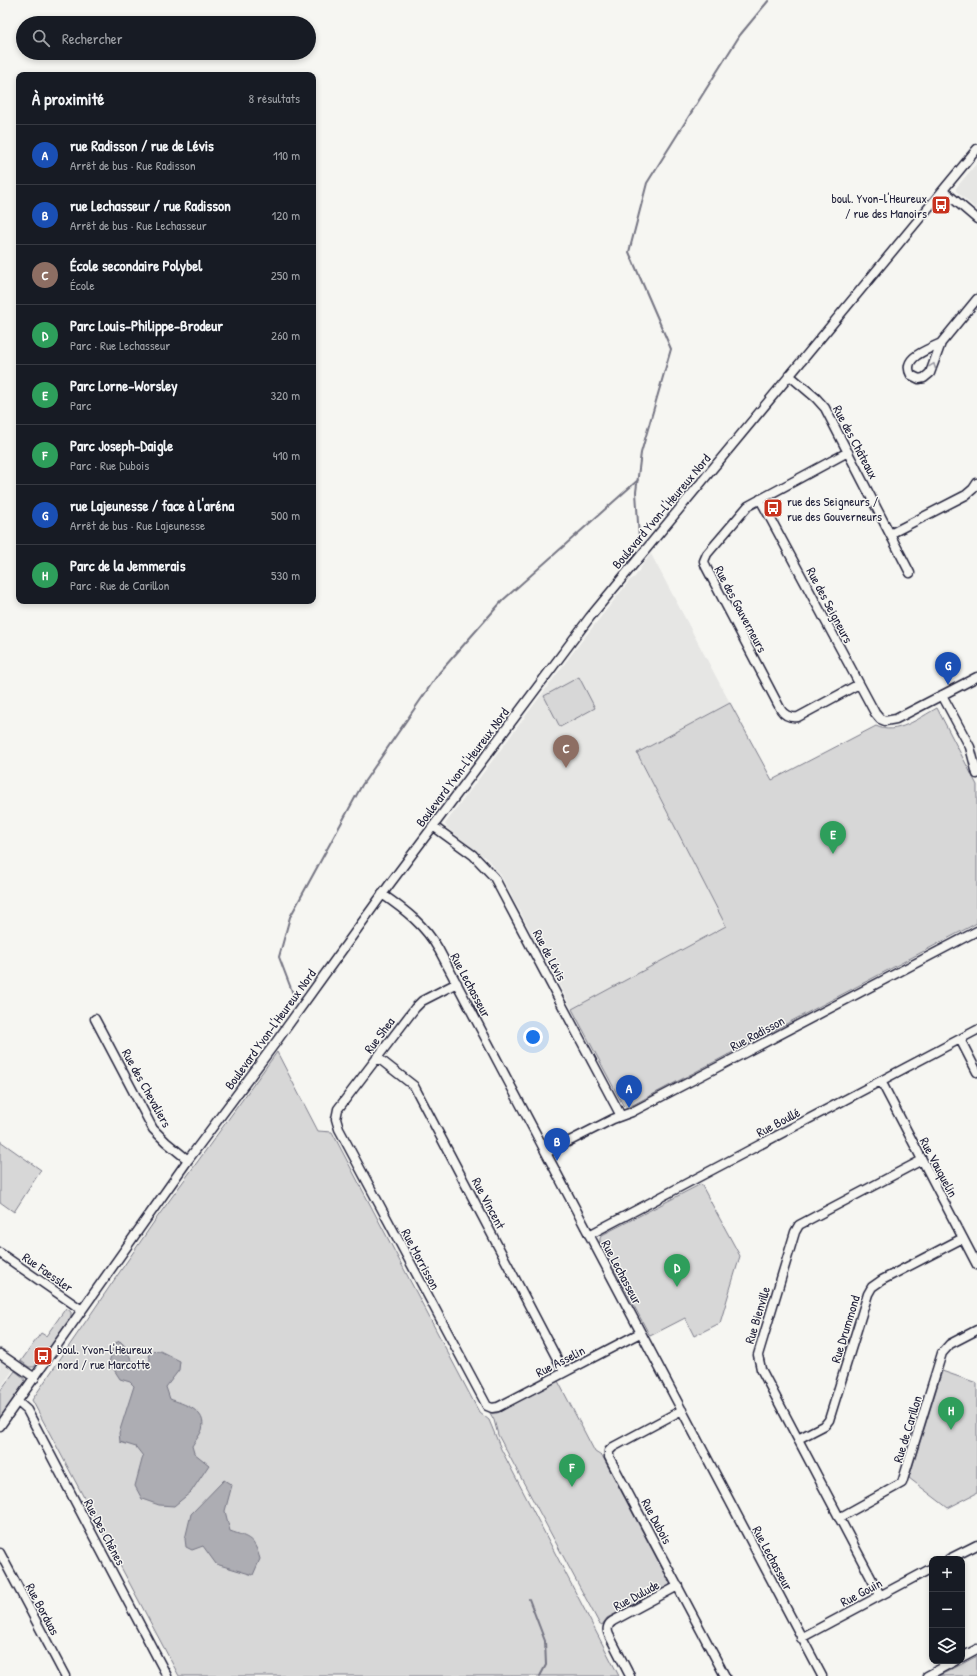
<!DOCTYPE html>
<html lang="fr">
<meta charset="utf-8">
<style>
body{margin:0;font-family:"Patrick Hand",sans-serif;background:#242831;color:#f1f3f6}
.controls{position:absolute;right:12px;bottom:12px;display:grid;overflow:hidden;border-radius:8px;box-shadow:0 2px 6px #0003}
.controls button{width:36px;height:36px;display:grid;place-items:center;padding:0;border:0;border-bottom:1px solid #363941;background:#171b24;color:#f1f3f6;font:20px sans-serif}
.you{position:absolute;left:533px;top:1037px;width:14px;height:14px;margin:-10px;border:3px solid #fff;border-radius:50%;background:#1a73e8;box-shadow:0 0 0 6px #1a73e833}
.badge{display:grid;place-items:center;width:26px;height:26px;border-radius:50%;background:#0f766e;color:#fff;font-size:13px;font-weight:700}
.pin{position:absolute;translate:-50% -33px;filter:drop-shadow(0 1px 2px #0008)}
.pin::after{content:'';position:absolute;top:21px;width:14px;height:12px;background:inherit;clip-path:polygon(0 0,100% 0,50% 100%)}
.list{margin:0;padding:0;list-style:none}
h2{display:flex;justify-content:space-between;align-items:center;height:52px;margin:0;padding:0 16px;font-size:17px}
h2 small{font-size:13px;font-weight:400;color:#9ea1a6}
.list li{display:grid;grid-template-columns:26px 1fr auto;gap:12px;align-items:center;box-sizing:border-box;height:60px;padding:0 16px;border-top:1px solid #363941}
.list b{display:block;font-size:15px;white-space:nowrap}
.list p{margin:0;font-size:13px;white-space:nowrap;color:#9ea1a6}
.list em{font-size:13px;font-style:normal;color:#9ea1a6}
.icon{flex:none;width:22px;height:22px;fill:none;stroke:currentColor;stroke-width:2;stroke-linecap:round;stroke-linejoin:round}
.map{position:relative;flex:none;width:977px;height:1676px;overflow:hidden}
.search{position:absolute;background:#171b24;box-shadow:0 2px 6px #0003;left:16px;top:16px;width:300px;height:44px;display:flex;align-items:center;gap:10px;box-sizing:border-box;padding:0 14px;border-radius:22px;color:#9ea1a6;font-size:15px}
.panel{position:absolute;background:#171b24;box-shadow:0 2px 6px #0003;left:16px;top:72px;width:300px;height:532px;border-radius:8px}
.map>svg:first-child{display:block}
</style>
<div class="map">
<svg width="977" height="1676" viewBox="0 0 977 1676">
<rect width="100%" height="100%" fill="#f6f6f2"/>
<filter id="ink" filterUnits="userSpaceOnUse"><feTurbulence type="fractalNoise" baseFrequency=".025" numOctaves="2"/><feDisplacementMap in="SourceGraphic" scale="8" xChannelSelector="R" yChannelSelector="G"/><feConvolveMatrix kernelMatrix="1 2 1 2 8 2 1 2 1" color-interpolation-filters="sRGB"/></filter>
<g filter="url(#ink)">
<path fill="#e6e6e4" d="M977,163v47l-21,-19v-3z
M651,554l79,149 -93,50 89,173 -154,83 -72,-135 -13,-15 -40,-31 -2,-4 132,-177 53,-67 5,-3 8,-13z
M0,1360l13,10 -13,19z"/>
<path fill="#d7d7d7" stroke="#7c7c89" d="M579,677l16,31 -35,19 -16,-31z
M730,703l42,77 104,-54c20,10 43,-8 61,-18l40,77v138l-348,184 -3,1 -3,-3 -51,-96 154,-83 -89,-173z
M277,1052l41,79 14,1 147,280 10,8 12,29 118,227h-440l-147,-276 124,-181z
M0,1141l41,29 -27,42 -14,-10z
M701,1184l39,72 -20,67 -26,13 -9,-18 -35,18 -50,-94v-4l2,-3z
M66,1308l5,4v5l-26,37 -5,-3 -4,6 4,3 -6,7h-5l-8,-6 20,-28 5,3z
M15,1371l9,7 1,5 -25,35v-27z
M942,1371l35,12v110l-29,15 -39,-30z
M558,1381l37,71 8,5 62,117c4,4 8,5 4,12l-62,32 -5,7 -3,-2 -101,-188 -4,-15 -4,-7h7z
M977,1656v20h-38z"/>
<path fill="#adadb3" stroke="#757583" d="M120,1341l4,4 8,16 9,4 8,-1 1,-6 -3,-6 13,-1 20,10 -1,9 -13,17 4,12c13,5 38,11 32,31 -2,5 -7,11 -10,16l2,7 15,12 -18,27 -17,14 -15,-1 -17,-6 -7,-13 8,-30 -7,-9 -16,-5 -1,-9 15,-47 -4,-4 -10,-3 -11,-17 6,-19z
M224,1480l8,5 -7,26 5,20c20,7 24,7 30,28l-7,16 -37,-11 -13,-18 -11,4 -6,-3 -1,-8 6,-25z"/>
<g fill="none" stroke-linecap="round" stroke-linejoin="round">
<path stroke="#757583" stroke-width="2" d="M639,538l-3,-46 5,-39 30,-104 -42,-97 18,-69 93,-148 29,-35
M295,999l-16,-42 11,-40 72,-132 77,-112 64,-73 135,-120
M529,1599l16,42 1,24 -6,11"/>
<g stroke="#22223b" stroke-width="11">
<path id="minor" d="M943,190l34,29
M941,343c-13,7 -40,14 -30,32l8,4 5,-1 6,-5 11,-30 36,-44
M789,375l27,23 9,10 85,165
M848,452l-100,54 -41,48 -3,7 2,6 75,143c4,6 10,8 17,7l61,-33
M760,499l115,214 5,6 5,2 11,-2 81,-42
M890,534l76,-39 7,-6 4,-6
M942,695l28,52 7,27
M433,826l40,29 21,22 127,239
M382,894c23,16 43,31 57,56l383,726
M457,983l-35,18 -7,7 -77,101 -2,10 3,10 148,277 5,2 6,-1 142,-74
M95,1019l58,110 13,13 22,18
M960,1039l17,33
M377,1057l37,29 150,286
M881,1081l96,184
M546,1153l67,-34 19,-7 345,-181
M589,1235l388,-205
M0,1253l82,57
M0,1354l35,24
M18,1402l9,8 140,266
M682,1410l-69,37 -4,4v6l116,219
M0,1426l188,-266 88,-118 113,-157 201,-268 387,-468
M798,1439l27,-14 4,-5 39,-126 4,-7 10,-7 81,-42
M839,1518l63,-35 40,-130 8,-9 27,-14
M0,1553l65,123
M949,1559l28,-14
M880,1595l-119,-226 -3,-14 37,-123 4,-7 123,-65
M801,1638l131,-70
M962,1657l15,-8
M630,1676l-21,-41c-3,-6 -1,-11 4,-14l65,-35
M927,1676l28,-15"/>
</g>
<use href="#minor" stroke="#f6f6f2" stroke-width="8"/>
</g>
<defs><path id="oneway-chevron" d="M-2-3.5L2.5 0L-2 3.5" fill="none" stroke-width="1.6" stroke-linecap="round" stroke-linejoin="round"/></defs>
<use stroke="#9797a0" href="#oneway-chevron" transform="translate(933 366) rotate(-69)"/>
</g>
<defs>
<g id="bus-square" transform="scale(1)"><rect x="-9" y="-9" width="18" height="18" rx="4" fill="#c8321e" stroke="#f6f6f2"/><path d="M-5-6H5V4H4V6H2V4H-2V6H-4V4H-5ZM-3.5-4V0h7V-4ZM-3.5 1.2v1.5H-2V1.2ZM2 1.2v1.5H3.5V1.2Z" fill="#fff"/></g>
</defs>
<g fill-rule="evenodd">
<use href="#bus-square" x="941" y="205"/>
<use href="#bus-square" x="773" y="508"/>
<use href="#bus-square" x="43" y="1356"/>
</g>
<g text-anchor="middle" stroke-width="3" stroke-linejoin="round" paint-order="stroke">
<g font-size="13" fill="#22223b" stroke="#f6f6f2" text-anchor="start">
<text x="927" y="203" text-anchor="end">boul. Yvon-l'Heureux<tspan x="927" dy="15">/ rue des Manoirs</tspan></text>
<text x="787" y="506">rue des Seigneurs /<tspan x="787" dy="15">rue des Gouverneurs</tspan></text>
<text x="57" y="1354">boul. Yvon-l'Heureux<tspan x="57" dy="15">nord / rue Marcotte</tspan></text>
</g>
<g font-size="13" fill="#22223b" stroke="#f6f6f2">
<text transform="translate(856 442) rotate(62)" y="5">Rue des Châteaux</text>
<text transform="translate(661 511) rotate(-50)" y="5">Boulevard Yvon-l'Heureux Nord</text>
<text transform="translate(830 605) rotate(62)" y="5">Rue des Seigneurs</text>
<text transform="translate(741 609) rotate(62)" y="5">Rue des Gouverneurs</text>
<text transform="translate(462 767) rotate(-53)" y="5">Boulevard Yvon-l'Heureux Nord</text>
<text transform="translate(550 955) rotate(62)" y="5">Rue de Lévis</text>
<text transform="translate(471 985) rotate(62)" y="5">Rue Lechasseur</text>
<text transform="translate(270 1029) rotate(-54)" y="5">Boulevard Yvon-l'Heureux Nord</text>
<text transform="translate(757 1033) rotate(-28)" y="5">Rue Radisson</text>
<text transform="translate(379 1035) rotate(-53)" y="5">Rue Shea</text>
<text transform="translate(147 1088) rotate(61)" y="5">Rue des Chevaliers</text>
<text transform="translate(778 1122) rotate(-28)" y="5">Rue Boullé</text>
<text transform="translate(939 1167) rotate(62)" y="5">Rue Vauquelin</text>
<text transform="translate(489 1203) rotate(62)" y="5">Rue Vincent</text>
<text transform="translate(421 1259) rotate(62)" y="5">Rue Morrisson</text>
<text transform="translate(48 1272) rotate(35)" y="5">Rue Faessler</text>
<text transform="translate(622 1272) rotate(62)" y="5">Rue Lechasseur</text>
<text transform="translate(757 1315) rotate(-73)" y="5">Rue Bienville</text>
<text transform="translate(845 1329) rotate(-73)" y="5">Rue Drummond</text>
<text transform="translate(560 1361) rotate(-27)" y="5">Rue Asselin</text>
<text transform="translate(907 1429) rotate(-73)" y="5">Rue de Carillon</text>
<text transform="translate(657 1521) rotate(62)" y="5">Rue Dubois</text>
<text transform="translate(105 1532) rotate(62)" y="5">Rue Des Chênes</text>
<text transform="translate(773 1558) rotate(62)" y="5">Rue Lechasseur</text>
<text transform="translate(861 1592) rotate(-28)" y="5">Rue Gouin</text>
<text transform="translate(636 1595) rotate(-28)" y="5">Rue Dulude</text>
<text transform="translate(43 1609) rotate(62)" y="5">Rue Borduas</text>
</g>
</g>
</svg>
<div class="controls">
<button>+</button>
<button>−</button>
<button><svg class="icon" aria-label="layers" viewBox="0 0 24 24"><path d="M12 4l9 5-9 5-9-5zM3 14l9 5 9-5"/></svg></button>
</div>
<div class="you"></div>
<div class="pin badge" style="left:629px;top:1108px;background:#1a4fb4">A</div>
<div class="pin badge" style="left:557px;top:1161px;background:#1a4fb4">B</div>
<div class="pin badge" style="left:566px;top:768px;background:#8d6e63">C</div>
<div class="pin badge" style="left:677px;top:1287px;background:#2e9e5b">D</div>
<div class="pin badge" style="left:833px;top:854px;background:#2e9e5b">E</div>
<div class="pin badge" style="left:572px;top:1487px;background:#2e9e5b">F</div>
<div class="pin badge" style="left:948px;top:685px;background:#1a4fb4">G</div>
<div class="pin badge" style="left:951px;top:1430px;background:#2e9e5b">H</div>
<div class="search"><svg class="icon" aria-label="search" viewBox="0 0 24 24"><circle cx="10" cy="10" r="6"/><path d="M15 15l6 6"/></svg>Rechercher</div>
<section class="panel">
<h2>À proximité<small>8 résultats</small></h2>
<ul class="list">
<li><span class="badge" style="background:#1a4fb4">A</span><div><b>rue Radisson / rue de Lévis</b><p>Arrêt de bus · Rue Radisson</p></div><em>110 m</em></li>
<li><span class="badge" style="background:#1a4fb4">B</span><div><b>rue Lechasseur / rue Radisson</b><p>Arrêt de bus · Rue Lechasseur</p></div><em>120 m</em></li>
<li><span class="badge" style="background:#8d6e63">C</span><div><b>École secondaire Polybel</b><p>École</p></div><em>250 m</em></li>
<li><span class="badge" style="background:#2e9e5b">D</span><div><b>Parc Louis-Philippe-Brodeur</b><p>Parc · Rue Lechasseur</p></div><em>260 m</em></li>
<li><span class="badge" style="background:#2e9e5b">E</span><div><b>Parc Lorne-Worsley</b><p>Parc</p></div><em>320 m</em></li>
<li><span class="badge" style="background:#2e9e5b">F</span><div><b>Parc Joseph-Daigle</b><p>Parc · Rue Dubois</p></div><em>410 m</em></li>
<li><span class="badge" style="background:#1a4fb4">G</span><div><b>rue Lajeunesse / face à l'aréna</b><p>Arrêt de bus · Rue Lajeunesse</p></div><em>500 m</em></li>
<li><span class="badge" style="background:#2e9e5b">H</span><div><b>Parc de la Jemmerais</b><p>Parc · Rue de Carillon</p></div><em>530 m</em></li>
</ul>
</section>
</div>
